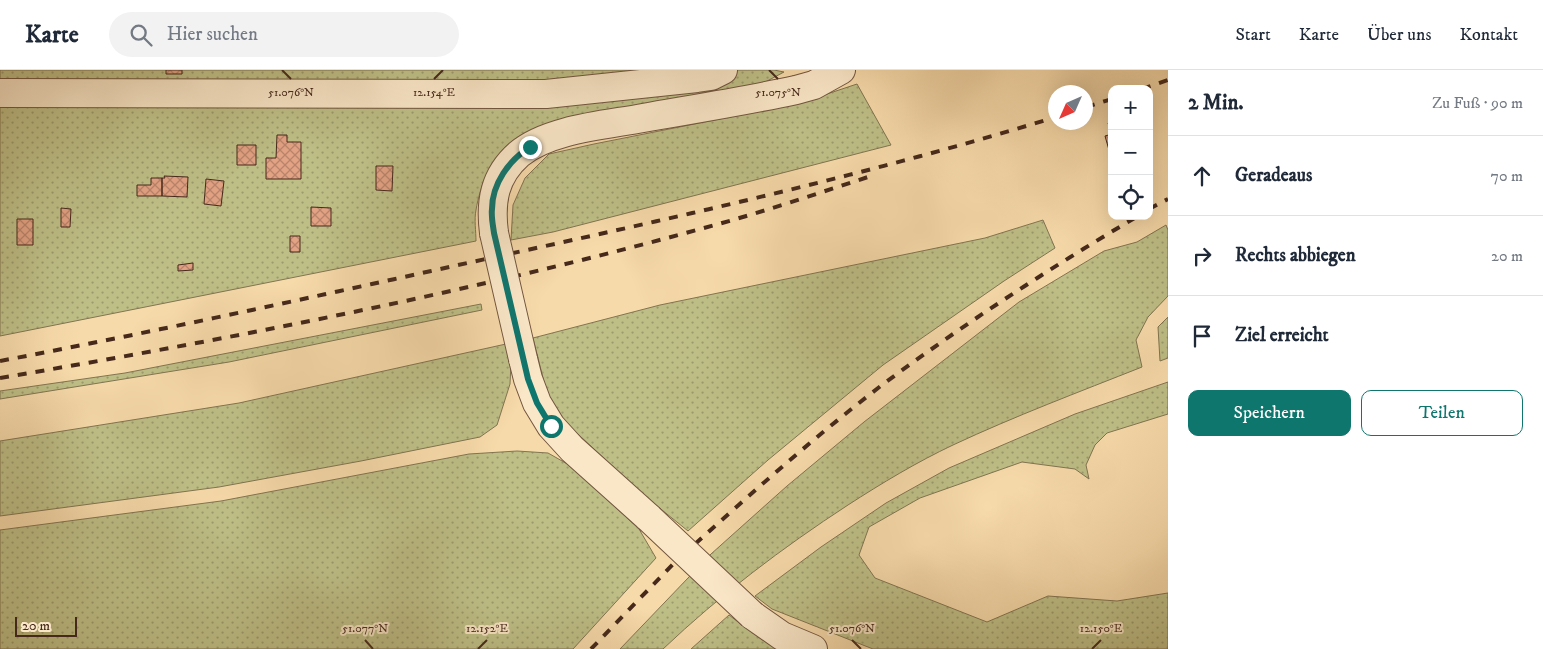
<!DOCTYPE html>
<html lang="de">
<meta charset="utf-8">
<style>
body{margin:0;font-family:"IM FELL DW Pica",serif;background:#f2f2f3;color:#1f2937}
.controls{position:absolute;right:15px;top:15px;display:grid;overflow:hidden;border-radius:10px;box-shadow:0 5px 20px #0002}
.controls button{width:45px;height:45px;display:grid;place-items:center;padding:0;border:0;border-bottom:1px solid #e0e1e3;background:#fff;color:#1f2937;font:25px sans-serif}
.compass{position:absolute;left:1048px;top:15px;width:45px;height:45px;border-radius:50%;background:#fff;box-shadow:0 5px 20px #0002;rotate:225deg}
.scale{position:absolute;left:15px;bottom:12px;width:62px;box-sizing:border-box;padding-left:5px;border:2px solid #46291b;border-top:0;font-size:14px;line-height:18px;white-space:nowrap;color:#46291b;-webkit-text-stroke:4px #fae7c8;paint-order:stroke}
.stop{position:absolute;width:15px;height:15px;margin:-11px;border:4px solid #0f766e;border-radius:50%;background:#fff}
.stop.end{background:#0f766e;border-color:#fff;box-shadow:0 1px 5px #0008}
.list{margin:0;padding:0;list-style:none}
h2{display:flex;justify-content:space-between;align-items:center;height:65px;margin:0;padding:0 20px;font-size:21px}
h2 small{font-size:16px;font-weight:400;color:#747a83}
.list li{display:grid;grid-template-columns:32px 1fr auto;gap:15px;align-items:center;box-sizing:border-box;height:80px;padding:0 20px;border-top:1px solid #e0e1e3}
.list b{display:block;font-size:19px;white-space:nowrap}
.list em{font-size:16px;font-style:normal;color:#747a83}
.actions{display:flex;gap:10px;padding:15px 20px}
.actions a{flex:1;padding:11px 0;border:1px solid #0f766e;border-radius:10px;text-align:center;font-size:18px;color:#0f766e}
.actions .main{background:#0f766e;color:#fff}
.icon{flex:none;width:28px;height:28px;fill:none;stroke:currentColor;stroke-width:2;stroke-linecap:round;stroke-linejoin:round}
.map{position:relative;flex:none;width:1168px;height:579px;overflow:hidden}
header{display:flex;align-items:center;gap:30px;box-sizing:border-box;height:70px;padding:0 25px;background:#fff;border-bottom:1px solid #e0e1e3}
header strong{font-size:24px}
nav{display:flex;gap:28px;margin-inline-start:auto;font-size:18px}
.search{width:350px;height:45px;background:#f2f2f3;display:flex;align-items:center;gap:12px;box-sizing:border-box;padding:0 18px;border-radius:28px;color:#747a83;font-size:19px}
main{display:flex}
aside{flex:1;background:#fff}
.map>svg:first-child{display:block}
</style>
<header>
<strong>Karte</strong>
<div class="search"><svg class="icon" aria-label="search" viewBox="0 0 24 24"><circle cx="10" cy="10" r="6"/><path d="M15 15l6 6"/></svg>Hier suchen</div>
<nav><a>Start</a><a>Karte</a><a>Über uns</a><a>Kontakt</a></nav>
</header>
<main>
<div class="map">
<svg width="1168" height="579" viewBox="0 0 1168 579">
<defs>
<pattern id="grass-dots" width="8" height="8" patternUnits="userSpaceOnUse" patternTransform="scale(1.25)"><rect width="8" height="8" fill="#bebf87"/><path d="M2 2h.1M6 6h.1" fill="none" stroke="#9c9b6e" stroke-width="1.8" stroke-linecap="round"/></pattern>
<pattern id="building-cross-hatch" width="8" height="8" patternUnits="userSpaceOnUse" patternTransform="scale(1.25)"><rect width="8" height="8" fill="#e2a284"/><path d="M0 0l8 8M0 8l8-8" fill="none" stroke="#b9846b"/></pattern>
</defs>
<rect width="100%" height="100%" fill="#f7daaa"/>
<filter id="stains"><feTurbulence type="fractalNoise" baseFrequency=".004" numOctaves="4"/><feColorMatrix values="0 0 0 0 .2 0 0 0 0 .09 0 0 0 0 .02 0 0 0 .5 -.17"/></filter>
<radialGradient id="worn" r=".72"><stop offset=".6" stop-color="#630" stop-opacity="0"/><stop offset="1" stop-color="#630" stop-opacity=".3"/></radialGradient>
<path fill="url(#grass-dots)" stroke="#827451" d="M0,0h774l10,2 -30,16 -219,42c-7,3 -15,6 -21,10 -21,14 -34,45 -38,70 -2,10 0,21 0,31l-476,95z
M857,14l34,61 -338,87 -42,8 2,-35 12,-27 24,-24 45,-10 206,-41z
M1043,150l12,28 -51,33 -121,84 -115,95 -80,71 -47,-38 -77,-72 -17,-27 -14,-56 127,-33 325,-67z
M1166,155l2,5v66l-20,21 -12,23 6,27c-63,25 -127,49 -189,78 -36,17 -71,38 -105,60 -66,43 -128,90 -185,144h-43l91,-95 76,-68 77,-64 155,-120 85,-51 33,-9z
M481,234l1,6 -253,52 -229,37v-8l125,-18z
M1168,247v41l-8,3 -2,-34z
M506,274l5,19 -1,21 -13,41 -17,12 -119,24 -142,26 -219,29v-75l239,-38z
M1168,312v32l-61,19 -12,12 -9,20 3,14 -14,-10 -53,-7 -102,36 -51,29 -10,28 16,23 112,44 61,-26 69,5 51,-8v56h-295l-101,-40 -17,-13 66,-49 65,-44 63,-35 126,-54z
M517,381l31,2 23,13 68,63 17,29 -83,91h-573v-119l221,-29 248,-47z
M729,545l13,10 50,24h-101z"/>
<path fill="url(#building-cross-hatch)" stroke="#46291b" d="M166,0h16v4h-16z
M1112,52v27l-3,1 -4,-14 7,-2 -4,-11z
M277,65h10v7h14v37h-35v-21h10z
M237,75h19v20h-19z
M376,96h17l-1,25 -16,-1z
M164,106l24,1 -1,20 -25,-1v-18h3z
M151,108h11v18h-25v-11h14z
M206,109l18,2 -3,25 -17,-2z
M311,137l20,1v18h-20z
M61,138l10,1 -1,18h-9z
M17,149h16v26h-16z
M290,166h10v16h-10z
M193,193v7l-15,1v-6z"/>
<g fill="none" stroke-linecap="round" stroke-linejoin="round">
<g stroke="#72553f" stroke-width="30">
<path id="minor" d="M0,23l546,1 151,-16 14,-2 12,-6
M494,163c-4,-31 0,-57 25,-79 30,-25 87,-29 124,-36 51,-9 102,-17 153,-28l18,-5 27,-15
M523,289l5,20 9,24 14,23 21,23 77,69
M752,545l30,21 31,13"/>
</g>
<use href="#minor" stroke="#fae7c8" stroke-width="28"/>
<path stroke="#46291b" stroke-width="4" stroke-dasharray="9 9" stroke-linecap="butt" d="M1142,19l26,-9
M1086,37l26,-8
M1149,139l19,-10
M0,291c164,-31 327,-67 490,-103 190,-41 380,-84 566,-141
M0,308c236,-40 472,-86 704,-150 56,-15 112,-34 167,-52
M695,474c61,-55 122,-109 187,-159 82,-61 168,-117 256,-169
M591,579l86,-89"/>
<g stroke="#72553f" stroke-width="30" stroke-linecap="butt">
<path id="minor-bridge" d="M494,163l29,126
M649,448l103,97"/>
</g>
<use href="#minor-bridge" stroke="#fae7c8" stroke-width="28"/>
</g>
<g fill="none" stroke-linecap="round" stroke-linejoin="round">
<path stroke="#0f766e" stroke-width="6" d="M530,77c-21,13 -38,37 -38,62 -1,8 1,16 2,24l34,146 9,24 14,23"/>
</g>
<path fill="none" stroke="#46291b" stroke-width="2" d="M282,0l9,9M769,0l9,9M434,9l9,-9M365,570l8,9M852,570l9,9M478,579l9,-9M1092,579l9,-9"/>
<g font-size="12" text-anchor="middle" fill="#46291b" stroke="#fae7c8" stroke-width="4" stroke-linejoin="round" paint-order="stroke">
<text x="291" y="26">51.076°N</text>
<text x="434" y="26">12.154°E</text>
<text x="778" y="26">51.075°N</text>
<text x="365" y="562">51.077°N</text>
<text x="487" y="562">12.152°E</text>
<text x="852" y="562">51.076°N</text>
<text x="1101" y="562">12.150°E</text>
</g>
<rect width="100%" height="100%" filter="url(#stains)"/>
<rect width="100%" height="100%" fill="url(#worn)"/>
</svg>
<div class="controls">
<button>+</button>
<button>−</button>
<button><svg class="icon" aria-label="locate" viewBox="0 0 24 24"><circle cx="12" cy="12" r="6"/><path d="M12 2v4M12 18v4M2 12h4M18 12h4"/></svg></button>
</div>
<svg class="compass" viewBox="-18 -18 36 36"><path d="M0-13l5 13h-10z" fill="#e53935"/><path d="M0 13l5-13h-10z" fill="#747a83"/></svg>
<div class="scale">20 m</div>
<div class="stop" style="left:551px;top:356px"></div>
<div class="stop end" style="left:530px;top:77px"></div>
</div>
<aside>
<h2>2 Min.<small>Zu Fuß · 90 m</small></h2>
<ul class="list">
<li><svg class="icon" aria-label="ahead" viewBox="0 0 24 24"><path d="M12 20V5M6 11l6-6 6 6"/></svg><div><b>Geradeaus</b></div><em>70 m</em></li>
<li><svg class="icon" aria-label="right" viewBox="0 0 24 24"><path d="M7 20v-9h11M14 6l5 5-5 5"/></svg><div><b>Rechts abbiegen</b></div><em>20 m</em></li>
<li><svg class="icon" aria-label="arrive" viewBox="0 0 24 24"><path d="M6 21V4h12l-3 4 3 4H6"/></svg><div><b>Ziel erreicht</b></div></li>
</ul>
<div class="actions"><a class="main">Speichern</a><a>Teilen</a></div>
</aside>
</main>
